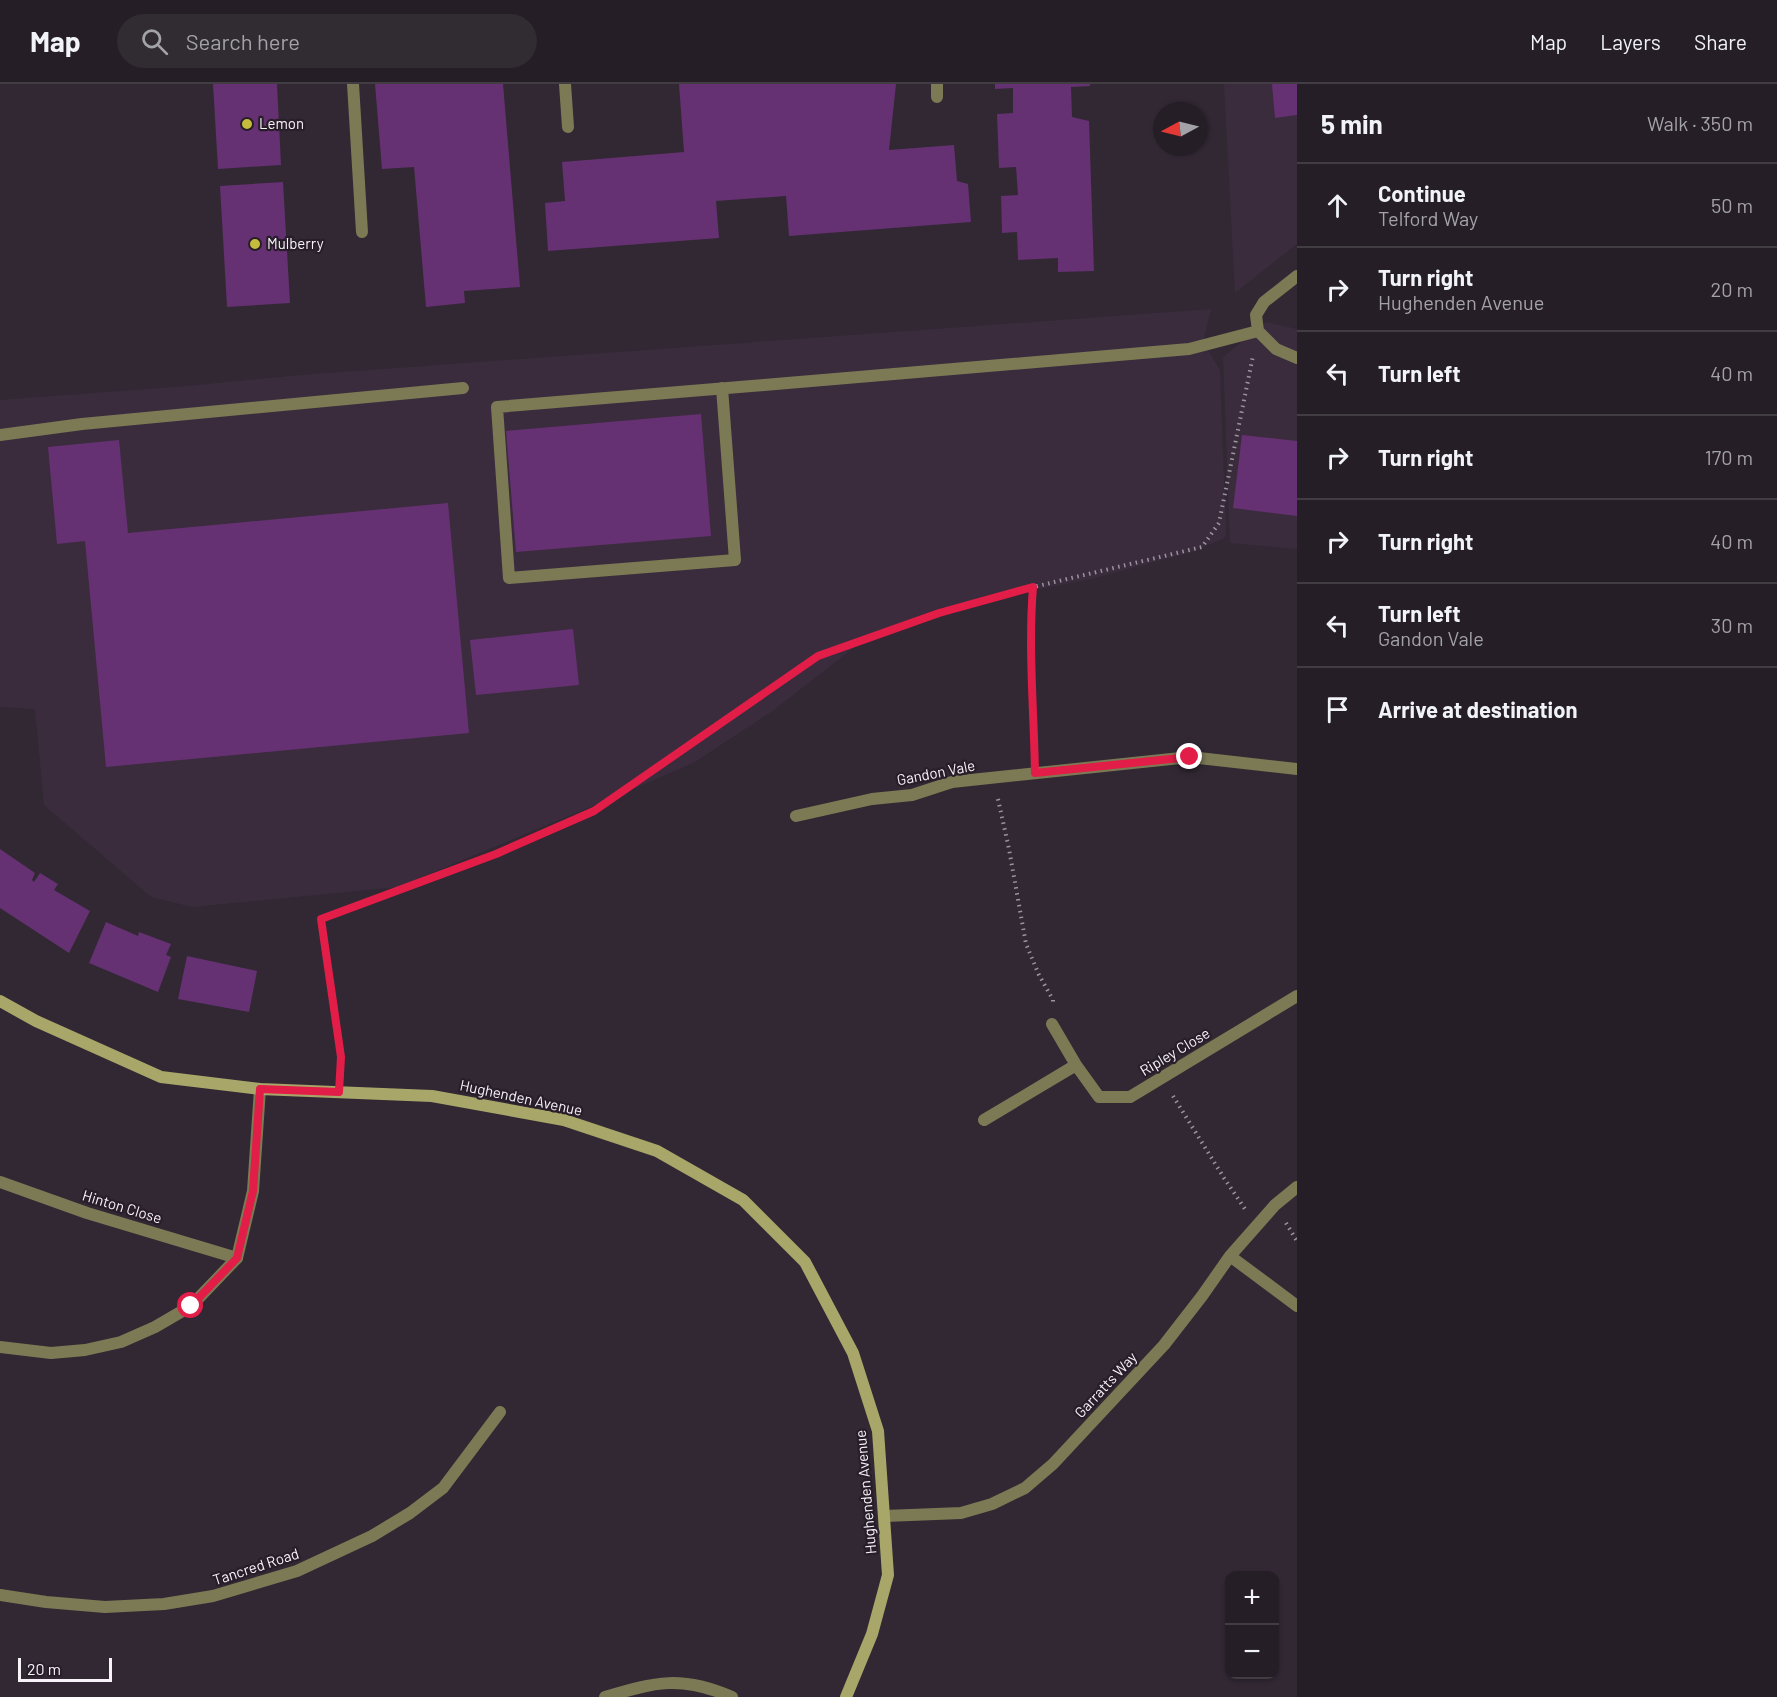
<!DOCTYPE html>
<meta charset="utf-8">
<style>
body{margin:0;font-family:Barlow,sans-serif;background:#312b32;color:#f1f3f6}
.controls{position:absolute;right:18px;bottom:18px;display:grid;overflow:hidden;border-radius:12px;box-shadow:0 2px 4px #0004}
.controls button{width:54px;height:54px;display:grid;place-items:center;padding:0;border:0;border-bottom:2px solid #423c43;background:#251e26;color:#f1f3f6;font:30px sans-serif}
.compass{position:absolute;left:1153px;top:18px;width:54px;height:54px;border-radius:50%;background:#251e26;box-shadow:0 2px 4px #0004;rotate:263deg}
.scale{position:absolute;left:18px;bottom:15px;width:94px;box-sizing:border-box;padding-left:6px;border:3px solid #f8f2f9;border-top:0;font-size:16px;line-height:21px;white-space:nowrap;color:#f8f2f9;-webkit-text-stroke:4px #271e29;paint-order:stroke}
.stop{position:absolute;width:18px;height:18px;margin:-14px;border:4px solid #e11d48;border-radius:50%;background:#fff}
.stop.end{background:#e11d48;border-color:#fff;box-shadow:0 2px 6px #0008}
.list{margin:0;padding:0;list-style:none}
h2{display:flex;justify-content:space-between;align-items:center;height:78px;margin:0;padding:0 24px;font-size:26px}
h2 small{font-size:20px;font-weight:400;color:#a3a2a7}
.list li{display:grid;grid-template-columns:39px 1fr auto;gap:18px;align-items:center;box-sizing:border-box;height:84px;padding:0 24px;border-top:2px solid #423c43}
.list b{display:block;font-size:22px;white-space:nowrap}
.list p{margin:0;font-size:20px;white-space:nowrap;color:#a3a2a7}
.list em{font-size:20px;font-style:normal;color:#a3a2a7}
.icon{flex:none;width:33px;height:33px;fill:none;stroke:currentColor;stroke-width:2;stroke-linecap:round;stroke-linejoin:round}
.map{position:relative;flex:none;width:1297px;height:1613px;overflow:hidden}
header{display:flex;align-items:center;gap:36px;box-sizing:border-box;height:84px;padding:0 30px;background:#251e26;border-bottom:2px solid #423c43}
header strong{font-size:28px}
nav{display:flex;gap:33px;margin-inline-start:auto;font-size:21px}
.search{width:420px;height:54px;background:#312b32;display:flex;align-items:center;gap:15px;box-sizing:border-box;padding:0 21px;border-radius:33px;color:#a3a2a7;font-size:22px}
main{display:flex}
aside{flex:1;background:#251e26}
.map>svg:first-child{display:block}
</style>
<header>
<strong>Map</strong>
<div class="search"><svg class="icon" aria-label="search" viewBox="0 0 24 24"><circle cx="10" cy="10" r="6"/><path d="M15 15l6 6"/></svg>Search here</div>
<nav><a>Map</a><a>Layers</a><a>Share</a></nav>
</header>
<main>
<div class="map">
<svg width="1297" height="1613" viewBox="0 0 1297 1613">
<rect width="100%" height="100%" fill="#312833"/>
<path fill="#3a2c3d" d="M1224,0h73v160l-62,49z
M1211,225l-8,33 17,28 6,165 -4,4 -27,12 -104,28 -155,30 -66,26 -96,75 -79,52 -66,29 -231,96 -206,20 -41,-10 -107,-92 -9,-96 -35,-2v-307l187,-14 114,-11z
M1266,238l31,7v220l-67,-6 -7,-186z"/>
<path fill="#653172" d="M213,0h64l4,81 -63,4z
M375,0h128l17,203 -56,4 1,12 -39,4 -12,-140 -32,2z
M679,0h217l-7,66 65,-5 3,36 11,3 3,38 -182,14 -3,-40 -70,5 3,37 -171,13 -3,-48 20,-2 -3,-39 122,-10z
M995,0h95v2l-19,1 1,30 17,4 5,150 -36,1v-14l-40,2 -1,-28 -15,1 -1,-37 17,-1 -2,-28 -17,1 -2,-54 16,-1v-25l-18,1z
M1272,0h25v31l-22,3z
M283,98l7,121 -63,4 -7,-121z
M701,330l10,122 -195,16 -10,-121z
M1242,351l55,6v75l-64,-8z
M119,356l9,93 320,-30 21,230 -363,34 -21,-226 -28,3 -9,-97z
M573,545l6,56 -103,10 -6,-55z
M0,765l35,24 -3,7 2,2 6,-9 18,11 -4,6 36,21 -21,42 -69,-45z
M106,838l32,14 1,-4 32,12 -5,11 5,2 -13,35 -69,-29z
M187,872l70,15 -8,41 -71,-13z"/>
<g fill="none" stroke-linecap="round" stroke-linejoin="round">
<path stroke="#9c949d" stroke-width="4" stroke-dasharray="1.5 4.5" stroke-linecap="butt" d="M1033,503l-3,40v28l5,97
M998,715l11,50 17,95 13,31 14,25v5
M340,986l1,-13 -20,-138 175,-65 98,-43 224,-155 121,-43 65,-19 198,-47 17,-24 34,-167
M1173,1012l51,82 21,31
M1286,1139l11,18"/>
<path stroke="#7b7a54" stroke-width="12" d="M353,0l9,148
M565,0l3,43
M937,0v13
M1297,192l-33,26 -8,13 2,16 18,18 21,9
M722,304l13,172 -226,18 -12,-171 267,-22 425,-36 69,-18
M0,351l82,-11 381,-36
M0,1098l87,31 150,45
M0,1511l46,7 59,5 59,-3 49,-8 84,-25 75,-35 38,-23 33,-25 57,-76"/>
<path stroke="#7b7a54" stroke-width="12" d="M796,732l76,-17 40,-4 40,-13 238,-25 107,12
M1052,940l24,41 23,32h31l167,-101
M984,1036l92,-55
M1230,1172l67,50
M0,1263l51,6 34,-3 36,-8 34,-15 36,-21 46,-48 16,-67 7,-102
M885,1432l76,-3 31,-9 33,-16 28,-24 111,-119 38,-49 28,-40 45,-51 22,-18
M605,1613c51,-15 76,-22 127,0"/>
<path stroke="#a9a669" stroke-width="12" d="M0,917l36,20 125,56 99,12 172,7 132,24 93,31 86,49 62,62 48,91 25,78 10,144 -16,59 -26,63"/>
</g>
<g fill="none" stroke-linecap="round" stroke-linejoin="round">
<path stroke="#e11d48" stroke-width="8" d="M191,1222l46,-48 16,-67 7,-102 79,3 2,-35 -20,-138 175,-65 98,-43 224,-155 121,-43 94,-26c-5,62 1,124 2,186l155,-16"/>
</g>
<g fill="#c5bc3d" stroke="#271e29" stroke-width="2">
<circle cx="247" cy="40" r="6"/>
<circle cx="255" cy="160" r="6"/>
</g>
<g text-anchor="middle" stroke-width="4.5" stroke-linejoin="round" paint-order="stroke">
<g font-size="15" fill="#f8f2f9" stroke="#271e29" text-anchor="start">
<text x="259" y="45">Lemon</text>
<text x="267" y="165">Mulberry</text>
</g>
<g font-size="15" fill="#f8f2f9" stroke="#271e29">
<text transform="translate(936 689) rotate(-11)" y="5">Gandon Vale</text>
<text transform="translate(1175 968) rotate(-31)" y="5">Ripley Close</text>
<text transform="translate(521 1014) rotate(12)" y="5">Hughenden Avenue</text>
<text transform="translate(122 1123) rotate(17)" y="5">Hinton Close</text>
<text transform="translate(1106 1301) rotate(-47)" y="5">Garratts Way</text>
<text transform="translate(866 1408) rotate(-95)" y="5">Hughenden Avenue</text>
<text transform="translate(256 1483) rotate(-18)" y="5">Tancred Road</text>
</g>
</g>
</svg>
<div class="controls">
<button>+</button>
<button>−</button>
</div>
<svg class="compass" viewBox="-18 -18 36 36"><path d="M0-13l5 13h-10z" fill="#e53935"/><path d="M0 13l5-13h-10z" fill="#a3a2a7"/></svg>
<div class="scale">20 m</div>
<div class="stop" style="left:191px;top:1222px"></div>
<div class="stop end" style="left:1190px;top:673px"></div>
</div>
<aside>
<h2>5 min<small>Walk · 350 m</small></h2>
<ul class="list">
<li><svg class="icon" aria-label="ahead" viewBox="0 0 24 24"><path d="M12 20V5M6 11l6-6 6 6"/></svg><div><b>Continue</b><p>Telford Way</p></div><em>50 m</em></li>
<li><svg class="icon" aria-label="right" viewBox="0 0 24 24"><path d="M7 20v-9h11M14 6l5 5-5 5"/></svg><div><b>Turn right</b><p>Hughenden Avenue</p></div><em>20 m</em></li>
<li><svg class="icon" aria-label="left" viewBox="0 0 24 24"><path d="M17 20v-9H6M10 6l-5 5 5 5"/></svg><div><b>Turn left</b></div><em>40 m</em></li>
<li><svg class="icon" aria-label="right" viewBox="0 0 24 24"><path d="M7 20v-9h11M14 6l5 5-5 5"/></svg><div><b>Turn right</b></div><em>170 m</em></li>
<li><svg class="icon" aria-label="right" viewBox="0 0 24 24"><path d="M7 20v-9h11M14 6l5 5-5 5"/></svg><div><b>Turn right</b></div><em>40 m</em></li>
<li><svg class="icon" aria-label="left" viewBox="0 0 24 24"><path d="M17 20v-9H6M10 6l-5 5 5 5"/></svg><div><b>Turn left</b><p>Gandon Vale</p></div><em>30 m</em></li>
<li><svg class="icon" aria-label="arrive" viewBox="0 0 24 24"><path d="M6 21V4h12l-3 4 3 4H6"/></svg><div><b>Arrive at destination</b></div></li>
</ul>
</aside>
</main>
